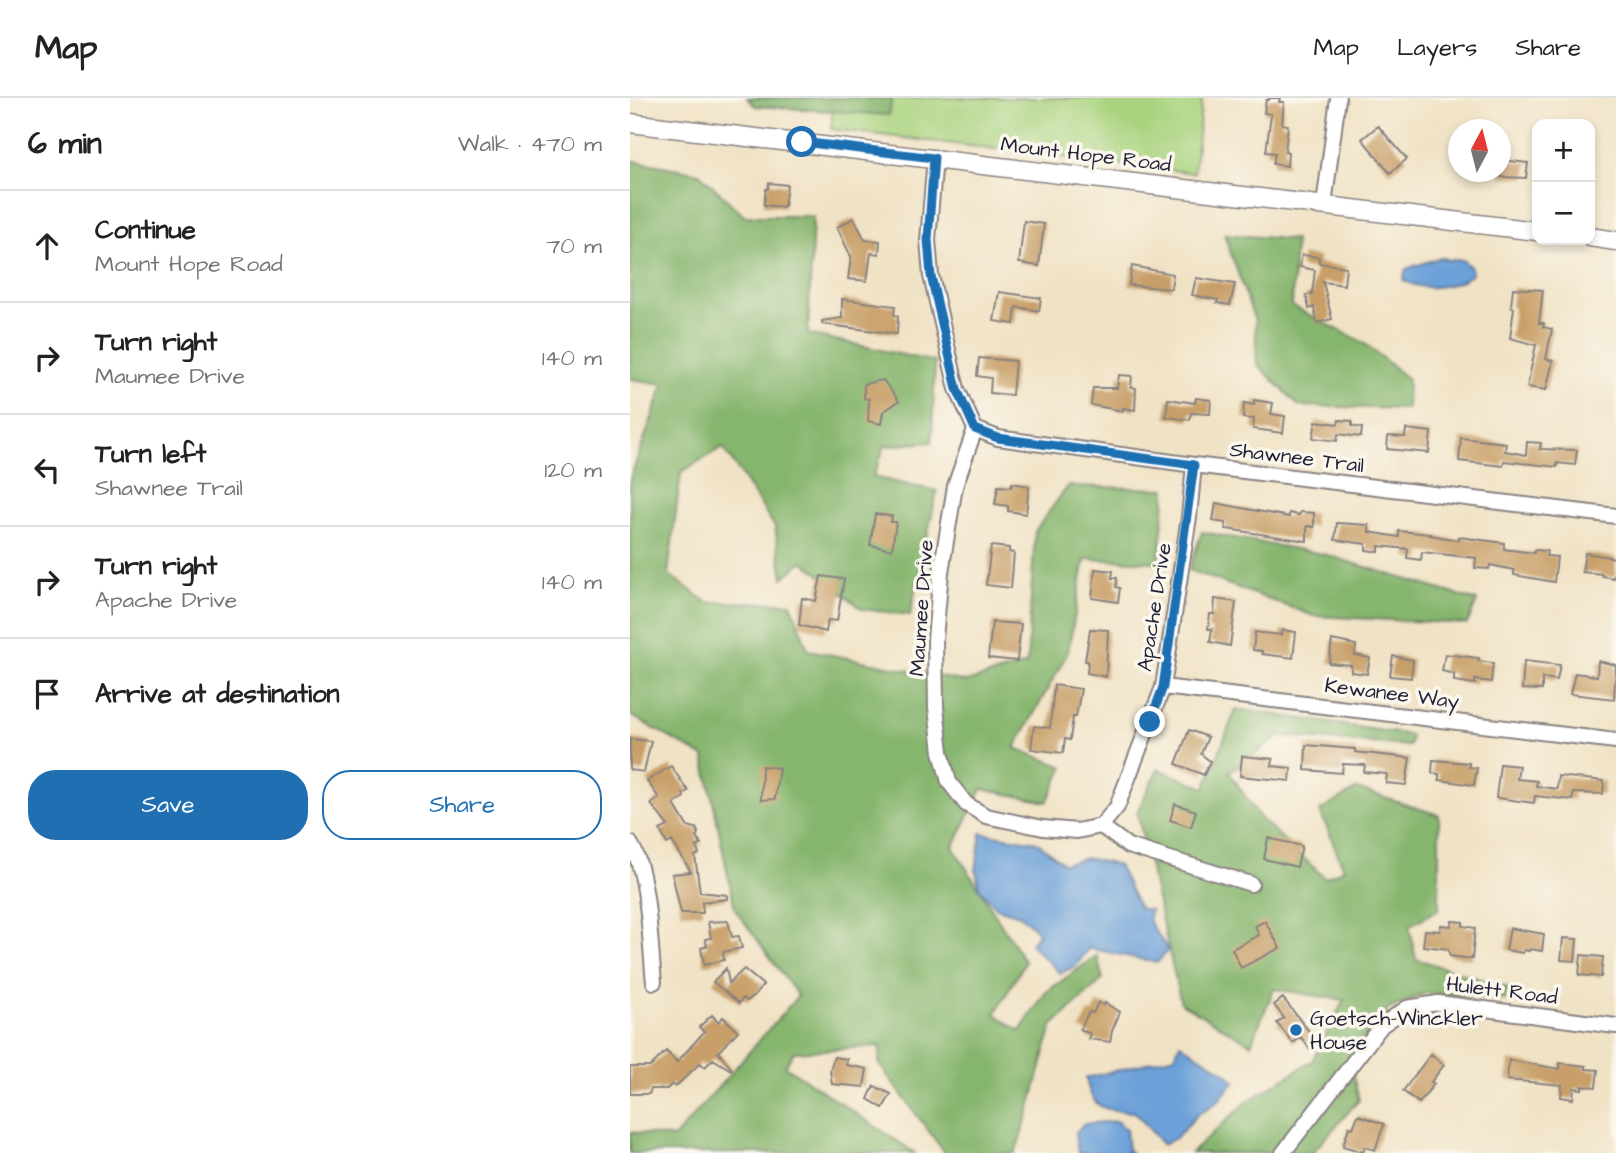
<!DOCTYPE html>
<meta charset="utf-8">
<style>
body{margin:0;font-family:"Architects Daughter",sans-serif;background:#f2f2f2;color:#222}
.controls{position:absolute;right:21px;top:21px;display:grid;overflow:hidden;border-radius:14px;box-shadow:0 4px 10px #0003}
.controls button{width:63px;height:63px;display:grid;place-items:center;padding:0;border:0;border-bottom:2px solid #e0e0e0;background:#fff;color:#222;font:35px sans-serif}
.compass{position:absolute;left:818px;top:21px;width:63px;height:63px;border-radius:50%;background:#fff;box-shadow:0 4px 10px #0003;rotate:7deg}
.stop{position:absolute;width:21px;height:21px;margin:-16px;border:5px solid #1f6fb2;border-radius:50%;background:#fff}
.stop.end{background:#1f6fb2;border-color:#fff;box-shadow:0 2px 7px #0008}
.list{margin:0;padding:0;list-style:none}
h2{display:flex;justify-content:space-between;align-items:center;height:91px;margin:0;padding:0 28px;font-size:30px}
h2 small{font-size:23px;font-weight:400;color:#767676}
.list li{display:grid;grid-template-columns:46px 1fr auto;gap:21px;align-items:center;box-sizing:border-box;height:112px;padding:0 28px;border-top:2px solid #e0e0e0}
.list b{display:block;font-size:26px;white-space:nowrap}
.list p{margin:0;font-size:23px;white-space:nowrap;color:#767676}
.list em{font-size:23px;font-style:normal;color:#767676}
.actions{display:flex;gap:14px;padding:21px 28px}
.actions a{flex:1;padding:16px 0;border:2px solid #1f6fb2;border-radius:28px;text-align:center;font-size:24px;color:#1f6fb2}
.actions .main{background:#1f6fb2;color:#fff}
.icon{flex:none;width:38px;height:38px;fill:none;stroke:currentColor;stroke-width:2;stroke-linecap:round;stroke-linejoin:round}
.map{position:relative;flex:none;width:986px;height:1055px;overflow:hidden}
header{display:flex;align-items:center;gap:42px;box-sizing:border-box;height:98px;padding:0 35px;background:#fff;border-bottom:2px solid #e0e0e0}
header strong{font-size:33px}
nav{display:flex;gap:38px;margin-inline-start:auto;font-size:24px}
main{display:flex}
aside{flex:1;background:#fff}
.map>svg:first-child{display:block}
</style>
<header>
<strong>Map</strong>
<nav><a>Map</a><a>Layers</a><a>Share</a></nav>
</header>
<main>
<aside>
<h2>6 min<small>Walk · 470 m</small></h2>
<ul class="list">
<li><svg class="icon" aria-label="ahead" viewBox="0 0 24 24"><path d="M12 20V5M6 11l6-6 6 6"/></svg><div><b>Continue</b><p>Mount Hope Road</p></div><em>70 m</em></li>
<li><svg class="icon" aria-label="right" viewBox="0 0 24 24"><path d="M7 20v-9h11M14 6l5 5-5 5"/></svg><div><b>Turn right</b><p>Maumee Drive</p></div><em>140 m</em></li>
<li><svg class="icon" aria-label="left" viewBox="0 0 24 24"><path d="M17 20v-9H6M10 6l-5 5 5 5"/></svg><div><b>Turn left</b><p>Shawnee Trail</p></div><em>120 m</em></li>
<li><svg class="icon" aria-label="right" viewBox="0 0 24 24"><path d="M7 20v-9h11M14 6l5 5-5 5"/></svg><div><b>Turn right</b><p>Apache Drive</p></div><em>140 m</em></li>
<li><svg class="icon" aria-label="arrive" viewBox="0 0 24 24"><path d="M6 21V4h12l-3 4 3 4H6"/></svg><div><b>Arrive at destination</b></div></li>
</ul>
<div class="actions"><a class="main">Save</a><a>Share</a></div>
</aside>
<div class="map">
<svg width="986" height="1055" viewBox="0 0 986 1055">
<rect width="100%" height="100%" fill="#fbf7ec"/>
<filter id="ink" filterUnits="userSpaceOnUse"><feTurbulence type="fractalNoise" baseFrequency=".0143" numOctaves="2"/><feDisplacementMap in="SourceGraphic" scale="14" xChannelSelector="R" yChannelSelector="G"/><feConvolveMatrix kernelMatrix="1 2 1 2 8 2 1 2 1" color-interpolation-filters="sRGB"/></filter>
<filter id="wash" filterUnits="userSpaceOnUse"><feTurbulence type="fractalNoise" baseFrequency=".00686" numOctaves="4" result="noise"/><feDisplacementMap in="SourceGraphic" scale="28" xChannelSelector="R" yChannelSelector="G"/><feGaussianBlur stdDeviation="1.57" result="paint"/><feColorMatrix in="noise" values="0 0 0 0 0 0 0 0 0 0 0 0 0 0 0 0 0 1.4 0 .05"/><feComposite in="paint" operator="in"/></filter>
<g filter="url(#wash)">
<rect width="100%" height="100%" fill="#f0e2c5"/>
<path fill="#a9d37e" stroke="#667a5c" stroke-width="2" d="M204,0h368l-8,75 -363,-44z"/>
<path fill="#86b56d" stroke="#546c54" stroke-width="2" d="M117,0h145l-3,17 -134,-9z
M0,62l69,13 45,43h69l-5,118 127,28 -3,80 -47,4 -12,31 64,14 -27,124 -48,-6 -59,-48 -20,17 -8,-51 -52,-80 -42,25 -13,102 39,28 84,1 17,47 158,32 61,-18 8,-133 33,-45 98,3 -7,73 -74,-3 -17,93 -53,96 49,19 -17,35 -65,-13 -29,58 72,115 -30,52 25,17 26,-39 51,-36 6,23 -51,47 -24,89 -13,38h-70l-66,-89 1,-18 -86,6 -9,14 130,87h-285v-21l44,6 124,-142 -63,-87 -31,-152 -74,-42v-236l34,-95 -34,-5z
M594,136l71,6 -3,66 72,37 44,36 -1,30 -108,-3 -42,-42 -2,-43z
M572,434l121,22 154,47 -10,23 -153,-8 -125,-46z
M606,611l175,26 -2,11 -128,-10 -52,36 31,46 65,60 19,-9 -24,-58 37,-22 82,26v94l-30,17 7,33 93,29 -4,12 -80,-7 -36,16 -41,45 11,46 -47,53h-121l57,-52 64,-40 32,-61 -70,-11 -23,55 -70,-41 -44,-191 21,-43 47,19z"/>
<path fill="#6ca0d8" stroke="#47618a" stroke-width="2" d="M811,159l7,3h15l8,8 1,6c-17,14 -50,18 -69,6l3,-11z
M351,735l56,9 27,22 22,-6 32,7 21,43 12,2 -3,10 20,30 -11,13 -68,-15 -13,18 -16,7 -30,-29 9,-11 -19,-18 -23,-7 -18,-20 -3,-18z
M550,945l45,29 10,9 -18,21 -20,13 -20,22 -14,8 -28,-33c-30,-2 -43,-1 -49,-34l89,-22z
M486,1023l10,8 2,22 4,2h-54l-3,-19 8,-10z"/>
<g id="blocks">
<path fill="#c89f68" d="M639,0h11l-1,4h5l-2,22 6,1 -3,27 3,1 -1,13 -14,-2 2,-11 -9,-1 5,-38 -7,-1 2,-13h3z
M748,28l29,33 -17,14 -28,-34z
M871,62l27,3 -2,15 -25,-1z
M139,85l18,2 -3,22 -20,-2 2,-16h2z
M224,120l11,22 15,1 -1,13 -8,-1 -4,28 -19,-2 3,-22 -14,-30z
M394,123l20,3 -5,42 -20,-3z
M672,157l17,2v6l27,4 -2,18 -21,-3 9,37 -15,4 -3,-16 -5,2 -3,-14 6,-1 3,-24 -15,-3z
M502,168l41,8 -2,15 -42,-4z
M566,180l39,6 -5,21 -13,-2 1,-3 -26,-5z
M883,190l30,2 -4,33h5l-1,4 9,2 -6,30 7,2 -7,29 -19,-3 9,-42 -26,-7 4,-30 -3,-2z
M369,194l42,6 -2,13 -23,-4 -2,17 -20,-3z
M212,201l53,7 -1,9 4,1 -1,18 -75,-10v-3l20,-3z
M349,260l36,3 -3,34 -22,-2 1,-15 -14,-2z
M489,277l13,1 -1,11 5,1 -1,22 -12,-2v3l-32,-6 2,-17h24z
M253,282l16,21 -16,11 -2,12 -13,-3 1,-22 -5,-1v-14z
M566,300l15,2 -1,14 -19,-1 -1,7 -24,-3 2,-18 27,4z
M624,302l19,3 -2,11 14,2 -2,17 -30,-4 1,-10 -11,-1 1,-15 10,2z
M709,322l13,1v5l10,2 -1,9 -23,-3 -1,7 -24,-3 3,-17 22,3z
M776,331l25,3 -2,21 -42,-4 1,-13 17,1z
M831,340l45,5 -1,8 21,4 1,-13 14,1 -1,6 37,1 -2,15 -18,-2v4l-53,-6 -1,5 -44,-5z
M382,385l17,3 -3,28 -18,-3v-5l-13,-2 3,-18 13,1z
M586,405l73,14v-4l10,2 1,-3 14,1v14l-7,-1v15l-81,-12v-6l-13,-2z
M245,416l17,2 -1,6h5l-4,28 -22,-5z
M707,425l32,2v7l30,5v-6l32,3 -1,1 29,5v-3l45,6v6l30,4 1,-3 12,1 -1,5 11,1 -3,25 -40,-7v-5l-24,-5 -1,4 -14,-1 1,-10 -54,-6 -1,8 -14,-2 1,-9 -29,-3v6l-13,-2v-6l-31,-4z
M361,448l18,2v4l5,1 -3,35 -25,-3z
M955,455l31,5v18l-2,-1 -1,3 -11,-2v-2l-20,-2z
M465,471l18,2 -1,7h5l-1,9 4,1 -2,14 -26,-4z
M191,478l23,3 -7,42 -9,-1 -2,12 -27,-7 3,-27 14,3z
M585,501l21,3 -6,44 -20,-4 2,-13h-4l2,-15h4z
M362,524l29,2 -4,37 -29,-3z
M460,531l18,1 -2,47 -19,-4 1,-12h-3z
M652,532l14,2 -3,26 -31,-4v-3l-9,-1 2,-18 26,3z
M702,542l24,5 -1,10 15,3 -3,16 -16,-2v-7l-22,-2z
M815,556l34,4 -1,3 15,2 -2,19 -16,-2v4l-21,-3v-7l-12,-3z
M763,558l20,4 -2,18 -21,-2z
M894,563l36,4 -3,15 -15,-2v12l-20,-1z
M968,563l18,4 -2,34 -44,-5 5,-21 22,3z
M424,587l27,4 -5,28h-3l-3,23 -5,-1 -2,14 -32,-4 3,-23 16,2z
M559,632l19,7 -7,17 9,7 -6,14 -28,-11z
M0,641l21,2 -7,31 -14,-2z
M676,647l49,4v3l55,6 -4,27 -20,-2 1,-9 -23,-2 1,-7 -22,-1 -1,9 -37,-3z
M612,658l31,3 -1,7 19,2 -1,13 -50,-5z
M803,662l36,3v4l8,1 -3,17 -35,-5v-6l-7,-1z
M870,666l19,2 -2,13 20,2 -1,5 21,3 1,-13 46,5 -1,13 -30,-1v7l-38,-4 -1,7 -38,-5z
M41,668l17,25 -5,3 1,3 -10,7 13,22 9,2 2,4 -1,5 4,8 -5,2 3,7 -4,2 5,36 27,3v4l-25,3 1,11h-22l-9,-39 19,-2 -19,-31 -5,3 -7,-14 8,-4 -17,-22 8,-6 -12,-17z
M132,668l17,2 -4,31 -14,1z
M545,706l21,7 -5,16 -21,-7z
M638,740l34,8 -5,21 -33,-8z
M98,823l4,16 7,-1 3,12 -19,4 1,8 -20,5 -3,-17 6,-2 -2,-7 6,-1 -3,-16z
M635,823l15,27 -39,20 -9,-19 27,-14 -4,-9z
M822,823l11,1v4l12,2 -3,31 -22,-3 -2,-7 -25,-3 2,-16 15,1 1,-6 10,1z
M880,830l34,6 -2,17 -12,-2 -1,2 -5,-1 -1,3 -17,-3z
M933,840l14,1 -2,22 -14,-1z
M951,857l22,2 -2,20 -22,-2z
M96,870l3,15 15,-14 19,16 -8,10 -8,6 -4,-3 -4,5 -26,-21z
M653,900l35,45 -8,6 -9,-12 -8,6 -16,-20 7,-5 -10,-13z
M468,904l6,4 1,-3 15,9 -8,19 -2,11 -22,-3 2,-5 -10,-5 9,-17 4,1z
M82,917l6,7 5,-5 15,14 -20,21 14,17 -1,1 -18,-11 -8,8 -5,-4 -25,24 -3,-3 -5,5h-16l-2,5h-19v-27h20l16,-16 11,11 27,-30 -5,-5z
M801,956l13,11 -13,17 3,2 -15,19 -16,-12z
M204,959l13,2 -1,6 21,4 -3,18 -32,-3 -2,-14z
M879,962l51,9v-6l26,3v3l12,1 -2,17 -14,-1v3l-8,-1 -1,11 -12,-2 1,-12 -55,-5z
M244,988l17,8 -8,14 -15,-9z
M728,1017l26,9 -9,26 -10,-3 -2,5 -20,-6 6,-19 4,1z"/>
</g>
</g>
<g filter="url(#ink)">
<use href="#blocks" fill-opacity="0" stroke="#898280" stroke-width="2"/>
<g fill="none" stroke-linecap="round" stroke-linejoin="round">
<g stroke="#898280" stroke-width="18">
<path id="minor" d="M305,60l-7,82 3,36 26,113 18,40 -20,57 -14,86 -6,67 1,68 5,45 8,30 17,22 20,12 57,12 34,3 24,-5 27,20 123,38
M694,107l14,-107
M345,331l23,9 196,27 422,51
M533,589l453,54
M471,728l16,-19 46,-120 26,-170 5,-52
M0,745c19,28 20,104 24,139
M653,1055l99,-128 25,-17 31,-5 178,23"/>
</g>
<g stroke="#898280" stroke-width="21">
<path id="tertiary" d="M0,25l907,108
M960,139l26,4"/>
</g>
<use href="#minor" stroke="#fff" stroke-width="14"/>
<use href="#tertiary" stroke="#fff" stroke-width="18"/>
</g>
</g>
<g fill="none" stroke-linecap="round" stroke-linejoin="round" filter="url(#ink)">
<path stroke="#1f6fb2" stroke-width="9" d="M172,44l132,16 -6,82 3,36 26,113 18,40 23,9 196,27 -31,222 -13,35"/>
</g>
<circle fill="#1f6fb2" stroke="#fbf7ec" stroke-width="2.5" cx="666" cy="932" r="7"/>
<g text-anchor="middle" stroke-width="7" stroke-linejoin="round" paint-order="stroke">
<g font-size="21" fill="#22223b" stroke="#fbf7ec">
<text transform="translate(456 56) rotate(7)" y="7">Mount Hope Road</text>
<text transform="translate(667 359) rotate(7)" y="7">Shawnee Trail</text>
<text transform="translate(524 509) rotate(-81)" y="7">Apache Drive</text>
<text transform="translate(291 510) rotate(-86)" y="7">Maumee Drive</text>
<text transform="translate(762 595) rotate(7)" y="7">Kewanee Way</text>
<text transform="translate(872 892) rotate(7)" y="7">Hulett Road</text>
</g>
<g font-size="21" fill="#22223b" stroke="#fbf7ec" text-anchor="start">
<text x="680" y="927">Goetsch–Winckler<tspan x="680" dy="24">House</tspan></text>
</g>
</g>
</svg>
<div class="controls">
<button>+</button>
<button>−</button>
</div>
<svg class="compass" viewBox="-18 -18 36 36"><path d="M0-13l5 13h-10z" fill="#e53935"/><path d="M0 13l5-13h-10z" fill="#767676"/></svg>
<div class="stop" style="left:172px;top:44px"></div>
<div class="stop end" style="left:520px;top:624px"></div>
</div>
</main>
